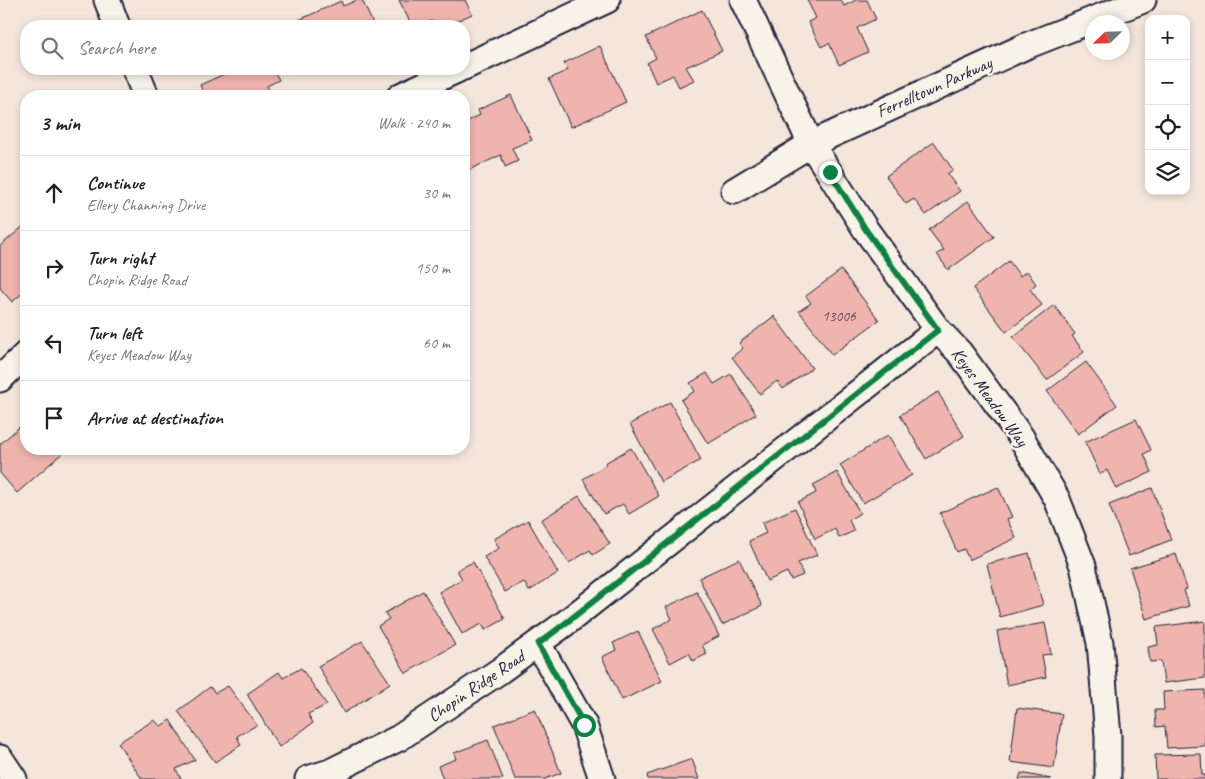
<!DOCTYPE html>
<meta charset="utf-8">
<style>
body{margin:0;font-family:Caveat,sans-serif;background:#f2f2f2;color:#202124}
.controls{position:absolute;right:15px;top:15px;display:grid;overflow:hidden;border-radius:10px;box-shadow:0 2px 8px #0003}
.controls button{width:45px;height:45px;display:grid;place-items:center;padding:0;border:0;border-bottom:1px solid #e0e0e0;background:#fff;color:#202124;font:25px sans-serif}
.compass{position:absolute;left:1085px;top:15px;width:45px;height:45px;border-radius:50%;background:#fff;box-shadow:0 2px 8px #0003;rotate:247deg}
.stop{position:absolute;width:15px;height:15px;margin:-11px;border:4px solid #0b8043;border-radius:50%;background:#fff}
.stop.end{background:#0b8043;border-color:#fff;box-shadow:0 1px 5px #0008}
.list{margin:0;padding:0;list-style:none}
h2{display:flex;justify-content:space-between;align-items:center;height:65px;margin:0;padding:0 20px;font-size:21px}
h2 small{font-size:16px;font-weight:400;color:#757577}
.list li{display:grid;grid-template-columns:32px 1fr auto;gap:15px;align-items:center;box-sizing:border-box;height:75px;padding:0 20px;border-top:1px solid #e0e0e0}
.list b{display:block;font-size:19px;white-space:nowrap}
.list p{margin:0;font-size:16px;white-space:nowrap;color:#757577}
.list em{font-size:16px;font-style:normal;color:#757577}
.icon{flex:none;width:28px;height:28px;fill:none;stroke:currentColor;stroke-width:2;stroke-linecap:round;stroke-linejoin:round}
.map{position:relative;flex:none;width:1205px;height:779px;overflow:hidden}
.search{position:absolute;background:#fff;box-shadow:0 2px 8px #0003;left:20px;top:20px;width:450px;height:55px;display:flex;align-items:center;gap:12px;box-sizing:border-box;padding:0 18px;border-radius:20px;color:#757577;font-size:19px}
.panel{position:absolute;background:#fff;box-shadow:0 2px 8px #0003;left:20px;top:90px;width:450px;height:365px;border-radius:20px}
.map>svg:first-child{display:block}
</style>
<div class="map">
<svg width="1205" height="779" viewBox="0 0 1205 779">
<rect width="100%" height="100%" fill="#f5e6dc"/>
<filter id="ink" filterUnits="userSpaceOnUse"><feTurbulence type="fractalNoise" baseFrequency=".02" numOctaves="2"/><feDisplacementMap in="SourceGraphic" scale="10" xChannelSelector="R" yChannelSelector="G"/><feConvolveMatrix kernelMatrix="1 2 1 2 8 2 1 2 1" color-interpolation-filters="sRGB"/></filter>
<g filter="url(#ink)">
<path fill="#efb4ae" stroke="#22223b" d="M357,0h5l12,26h-84v-2l51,-23 2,5z
M399,0h66l7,14 -26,12h-11l-3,-5 -11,5h-9z
M807,0h34l3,6 12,-6h11l9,19 -19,9 11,24 -29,13 -10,-22 -8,4 -13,-25 8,-4z
M702,10l20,41 -36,16 8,13 -15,7 -6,-12 -17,8 -9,-20 9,-5 -10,-21z
M600,46l26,56 -55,25 -22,-48 19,-9 -4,-7z
M235,69h38l6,11 -12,6 5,10h-67l-5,-11z
M511,95l21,45 -20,8 6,13 -13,6 -4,-12 -32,15 -5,-12v-12l6,-3 -6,-14v-6l16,-8 -2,-5z
M934,142l19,28 -6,4 13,17 -34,24 -12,-16 -8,5 -20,-28z
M968,201l26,36 -46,33 -11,-16 7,-4 -15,-20z
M26,224v66l-14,12 -12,-14v-42z
M1009,261l11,15 7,-5 9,13 -6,5 12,16 -36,27 -33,-44z
M841,270l38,50 -47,35 -33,-44 12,-8 -5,-7z
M1054,305l21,29 -3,2 12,16 -37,28 -34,-43z
M774,316l38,52 -29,21 -6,-8 -17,13 -28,-37 11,-9 -4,-5z
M1086,362l31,43 -39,29 -31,-43z
M707,373l7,11 17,-10 25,40 -48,30 -27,-44 14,-9 -5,-8z
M938,392l26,44 -38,23 -26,-44z
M670,402l31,58 -40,22 -31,-58z
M1136,419l15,31 -7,4 8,18 -36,17 -9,-19 -7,4 -15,-32z
M26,421v28h41l-50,44 -17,-20v-29z
M888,435l24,40 -49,28 -23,-38z
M631,448l28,48 -30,18 -6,-10 -19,10 -21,-35 23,-14 -1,-2z
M837,472l23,41 -11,7 5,11 -15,7 -4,-9 -20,10 -17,-37 18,-9 -3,-8z
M998,487l14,30 -5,2 9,19 -47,22 -5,-11 -7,3 -17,-39z
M1152,488l19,52 -42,16 -20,-51z
M579,496l31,48 -17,11 -3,-5 -21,13 -28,-43z
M795,508l22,47 -19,8 5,12 -12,5 -4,-8 -20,9 -18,-40 17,-8 -4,-10z
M528,520l30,53 -29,18 -5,-9 -19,10 -21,-35 15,-9 -5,-9z
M1029,553l14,52 -43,12 -13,-53z
M1176,554l11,35 -3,1 5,16 -43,13 -16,-51z
M739,559l23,47 -40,19 -23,-47z
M473,562l32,57 -20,11 -3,-6 -20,10 -23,-42 23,-13 -5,-9z
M423,591l32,54 -49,28 -28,-47 11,-7 -4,-6z
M697,592l22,44 -17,9 5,9 -14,7 -4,-8 -19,10 -17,-34 19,-10 -6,-12z
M1205,621v57l-41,5 -3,-22 -11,1 -2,-15 10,-2 -2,-18z
M1045,623l6,31 -9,1 4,22 -39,8 -10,-54z
M638,631l24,50 -40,19 -20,-43 14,-7 -3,-7z
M362,641l28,42 -46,30 -26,-47z
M301,668l26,37 -19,9 5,9 -34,24 -32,-53 32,-22 4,6z
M228,686l29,39 -20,11 4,9 -26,17 -37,-51 32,-24 5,6z
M1205,690v56l-38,2 -2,-22 -9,1 -1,-17h9l-1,-18z
M1017,708l45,6 -8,54 -44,-6z
M535,709l26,64 -16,6h-30l-21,-54z
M154,720l7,6 9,-6 25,40 -19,9 5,10h-39l-24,-36z
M488,740l15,39h-60l-5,-13 18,-7 -2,-6z
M1201,754l1,21h3v4h-49l-1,-24z
M692,759l7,20h-51l-1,-4z
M1021,773l30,6h-32z"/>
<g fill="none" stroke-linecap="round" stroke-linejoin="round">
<g stroke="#22223b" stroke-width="29">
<path id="street" d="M107,0l10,26
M743,0l68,144 55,86 72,100 22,23 61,84 36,62 26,67 17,77 8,93v43
M464,67l143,-67
M135,69l11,27
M400,96l59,-27
M734,191l77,-47 215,-98 117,-46
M0,379l26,-25
M538,644l46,81 18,54
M0,758l14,21
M308,779l22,-7 69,-34 102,-68 66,-48 371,-292"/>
</g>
<use href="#street" stroke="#f7f3e8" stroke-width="25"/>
</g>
</g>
<g fill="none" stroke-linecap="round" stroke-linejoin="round" filter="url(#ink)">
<path stroke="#0b8043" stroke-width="6" d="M584,725l-46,-81 29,-22 371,-292 -72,-100 -36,-58"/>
</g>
<g text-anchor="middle" stroke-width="5" stroke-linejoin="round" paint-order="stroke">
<g font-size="15" fill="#554658">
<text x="839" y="321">13006</text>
</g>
<g font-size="18" fill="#22223b" stroke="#f7f3e8">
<text transform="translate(934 87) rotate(-24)" y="6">Ferrelltown Parkway</text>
<text transform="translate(990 397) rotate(54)" y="6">Keyes Meadow Way</text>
<text transform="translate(476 686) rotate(-34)" y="6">Chopin Ridge Road</text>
</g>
</g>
</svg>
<div class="controls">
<button>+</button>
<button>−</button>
<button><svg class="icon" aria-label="locate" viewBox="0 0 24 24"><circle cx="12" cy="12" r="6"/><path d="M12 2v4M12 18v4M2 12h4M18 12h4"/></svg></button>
<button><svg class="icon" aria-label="layers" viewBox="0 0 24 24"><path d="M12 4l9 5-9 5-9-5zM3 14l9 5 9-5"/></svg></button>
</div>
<svg class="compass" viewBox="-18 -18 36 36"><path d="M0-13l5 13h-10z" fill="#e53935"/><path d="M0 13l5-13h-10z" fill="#757577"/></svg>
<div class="stop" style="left:584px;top:725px"></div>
<div class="stop end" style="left:830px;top:172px"></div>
<div class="search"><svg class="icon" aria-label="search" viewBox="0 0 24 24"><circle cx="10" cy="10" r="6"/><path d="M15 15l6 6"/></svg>Search here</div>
<section class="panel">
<h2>3 min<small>Walk · 240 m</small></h2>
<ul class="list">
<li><svg class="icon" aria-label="ahead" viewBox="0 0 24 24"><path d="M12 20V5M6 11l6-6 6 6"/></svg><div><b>Continue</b><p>Ellery Channing Drive</p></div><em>30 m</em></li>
<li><svg class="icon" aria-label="right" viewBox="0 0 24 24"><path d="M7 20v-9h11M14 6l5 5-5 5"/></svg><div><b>Turn right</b><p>Chopin Ridge Road</p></div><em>150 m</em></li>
<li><svg class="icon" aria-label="left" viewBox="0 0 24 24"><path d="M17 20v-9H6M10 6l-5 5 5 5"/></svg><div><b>Turn left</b><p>Keyes Meadow Way</p></div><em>60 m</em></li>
<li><svg class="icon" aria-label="arrive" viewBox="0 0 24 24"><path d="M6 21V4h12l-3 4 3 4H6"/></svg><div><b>Arrive at destination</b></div></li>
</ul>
</section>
</div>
